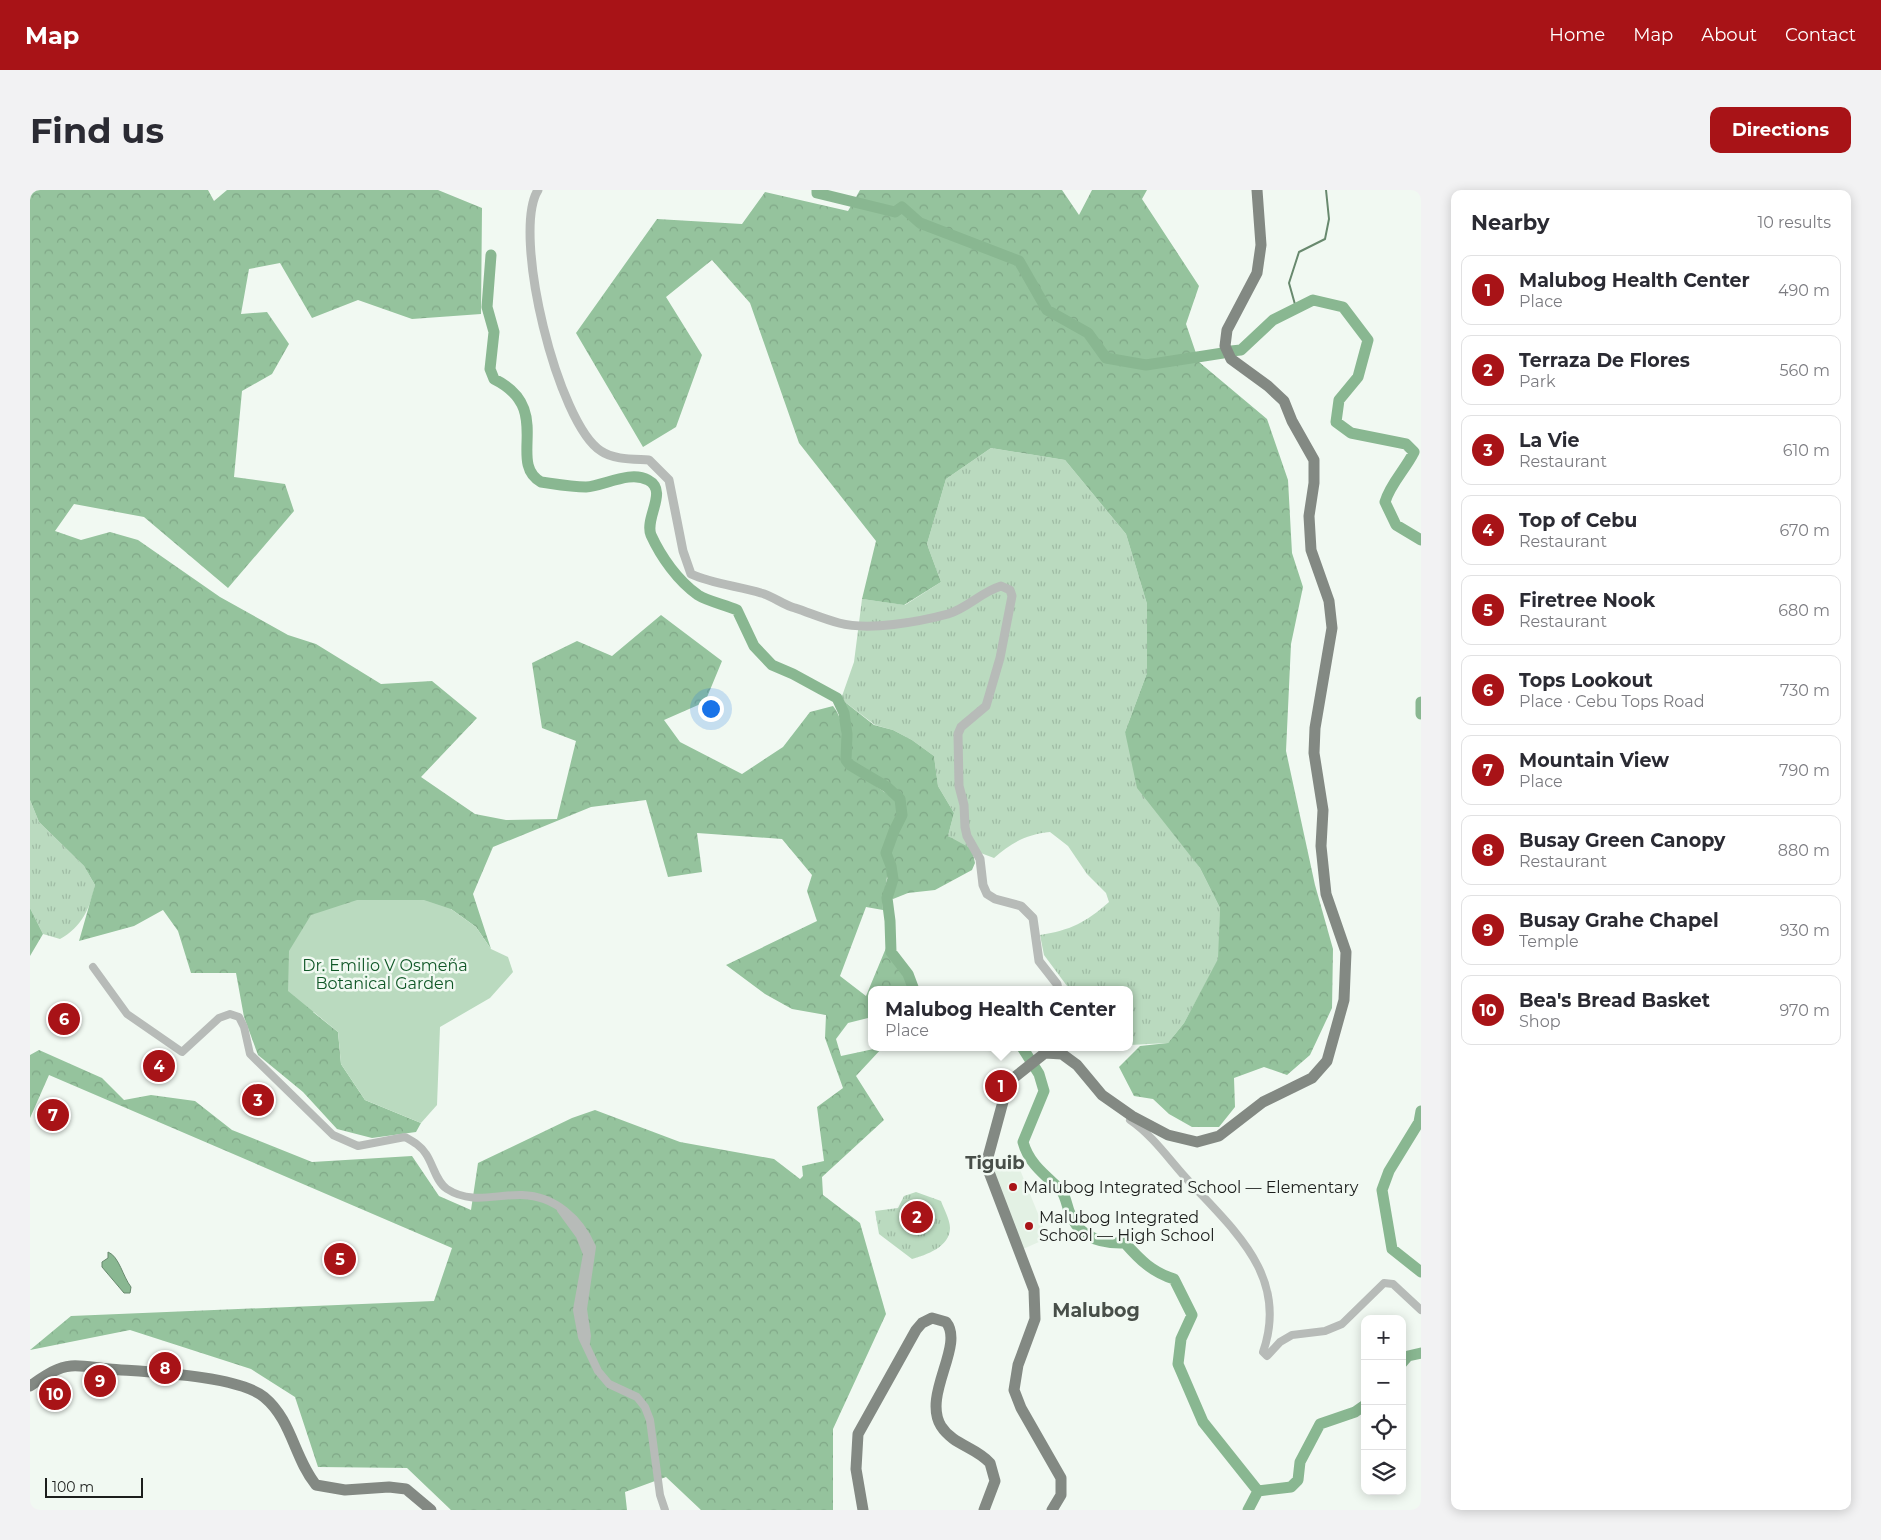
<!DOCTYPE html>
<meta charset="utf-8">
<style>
body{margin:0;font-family:Montserrat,sans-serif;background:#f2f2f3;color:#2b2b33}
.controls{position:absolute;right:15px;bottom:15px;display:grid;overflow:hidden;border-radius:10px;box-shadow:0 2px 12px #0003}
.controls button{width:45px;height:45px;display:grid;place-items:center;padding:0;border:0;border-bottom:1px solid #e1e1e2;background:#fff;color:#2b2b33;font:25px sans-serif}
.scale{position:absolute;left:15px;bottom:12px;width:98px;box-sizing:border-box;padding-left:5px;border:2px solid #1c1e1c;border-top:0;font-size:14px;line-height:18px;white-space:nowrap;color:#1c1e1c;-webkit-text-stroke:4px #f1f9f2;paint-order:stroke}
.you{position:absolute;left:680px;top:518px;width:18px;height:18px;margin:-12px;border:4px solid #fff;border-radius:50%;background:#1a73e8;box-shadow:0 0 0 8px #1a73e833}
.badge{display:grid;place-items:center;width:32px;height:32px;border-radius:50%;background:#a81317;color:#fff;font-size:16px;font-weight:700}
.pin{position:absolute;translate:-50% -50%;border:2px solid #fff;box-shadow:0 1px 5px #0006}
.popup{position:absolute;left:838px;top:796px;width:265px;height:65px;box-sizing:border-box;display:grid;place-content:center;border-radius:10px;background:#fff;filter:drop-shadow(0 1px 4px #0005);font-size:16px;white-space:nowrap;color:#7c7c81}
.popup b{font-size:19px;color:#2b2b33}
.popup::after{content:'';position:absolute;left:50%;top:100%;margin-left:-10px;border:10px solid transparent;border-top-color:#fff}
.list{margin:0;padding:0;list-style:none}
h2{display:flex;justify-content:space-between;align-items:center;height:65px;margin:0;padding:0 20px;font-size:21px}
h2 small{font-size:16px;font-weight:400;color:#7c7c81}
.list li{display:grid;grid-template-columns:32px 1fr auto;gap:15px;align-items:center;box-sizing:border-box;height:70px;margin:0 10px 10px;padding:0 10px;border:1px solid #e1e1e2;border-radius:10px}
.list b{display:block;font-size:19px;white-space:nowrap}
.list p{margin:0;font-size:16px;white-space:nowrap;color:#7c7c81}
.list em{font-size:16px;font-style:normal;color:#7c7c81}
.icon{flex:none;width:28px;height:28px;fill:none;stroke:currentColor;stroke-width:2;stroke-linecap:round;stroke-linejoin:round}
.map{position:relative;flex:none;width:1391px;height:1320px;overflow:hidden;border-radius:10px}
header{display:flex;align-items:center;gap:30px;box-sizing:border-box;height:70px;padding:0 25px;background:#a81317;color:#fff}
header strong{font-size:24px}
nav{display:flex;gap:28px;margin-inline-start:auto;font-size:18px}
.intro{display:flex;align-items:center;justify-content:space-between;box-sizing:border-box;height:120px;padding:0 30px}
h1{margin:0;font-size:35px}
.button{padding:12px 22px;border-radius:10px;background:#a81317;color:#fff;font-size:18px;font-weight:700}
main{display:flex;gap:30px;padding:0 30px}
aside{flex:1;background:#fff;border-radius:10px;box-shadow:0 2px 12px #0003}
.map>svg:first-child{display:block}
</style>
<header>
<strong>Map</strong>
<nav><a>Home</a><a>Map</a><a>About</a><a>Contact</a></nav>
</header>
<div class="intro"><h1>Find us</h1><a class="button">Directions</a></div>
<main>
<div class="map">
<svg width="1391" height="1320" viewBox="0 0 1391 1320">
<defs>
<pattern id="grass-tufts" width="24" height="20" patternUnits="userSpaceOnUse" patternTransform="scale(1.25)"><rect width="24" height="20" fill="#badabf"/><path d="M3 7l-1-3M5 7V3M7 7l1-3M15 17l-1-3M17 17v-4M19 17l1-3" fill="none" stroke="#9fbba4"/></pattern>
<pattern id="forest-crowns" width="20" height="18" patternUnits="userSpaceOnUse" patternTransform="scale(1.25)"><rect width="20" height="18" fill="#95c39d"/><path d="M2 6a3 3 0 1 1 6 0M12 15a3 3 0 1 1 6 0" fill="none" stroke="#80a787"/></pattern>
</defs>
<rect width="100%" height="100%" fill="#f1f9f2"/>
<path fill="#e3f1e4" d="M986,970l32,78 -25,11 -30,-80z"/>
<path fill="url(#grass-tufts)" d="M961,258l74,12 61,74 21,70v69l-22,59 55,108 20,28 20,40 -1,51 -35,64 -16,20 -38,2v-55h-60l-26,-35 -4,-20c31,-5 45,-12 69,-33l-3,-9 -19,-19 -19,-28 -18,-14c-23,2 -39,11 -56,26l-32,-12 -14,-10 6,-23 -16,-27 -4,-30 -22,-16 -19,-10 -18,-5 -34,-26 13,-37 8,-63 43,6 36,-23 -14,-38 19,-65z
M0,610l9,22 45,44 11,19c-5,23 -13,42 -35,54l-17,-5 -13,-26z
M886,1002l25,9c3,8 9,19 9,27 0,19 -24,27 -38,31l-33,-25 -4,-23 23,-3 6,-12z"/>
<path fill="url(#forest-crowns)" d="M0,0h178l6,11 13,-11h211l44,18 -1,106 -69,5 -54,-19 -46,18 -32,-55 -31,6 -8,45 26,-2 22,32 -17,30 -30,17 -8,86 51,7 9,27 -66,77 -84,-71 -70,-13 -19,27 26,9 29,-8 28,8 82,57 68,38 28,9 65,40 51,-3 45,37 -56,59 54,37 31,6 51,-1 19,-78 -34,-13 -10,-65 45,-22 35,15 49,-41 61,46 -17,41 -41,18 16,22 62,32 41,-27 27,-35 23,-6c17,21 2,43 15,61l48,33 3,10 -17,43c12,25 -1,34 1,57l-17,-3 -26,69 26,20 20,-48 20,27 3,15h-37v27l-24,6 -12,16 5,17 42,-9 -27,29 28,44 -62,57 1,18 37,28 26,91 -53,115v81h-132l-35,-33 -41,15 2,18h-176l-44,-42 -89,-1 -23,-70 -44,-28 -121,-39 -100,20 41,-34 363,-15 18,-53 -403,-173 -19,43v-63l9,-5 63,28 22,22 27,-5 44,6 37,29 80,32 100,-6 27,40 32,14 7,-47 94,-45 23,-8 85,32 94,17 26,20 3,-3 -1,-10 22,-5 -7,-54 26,-19 -18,-50 1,-23 -34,-6 -27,-15 -39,-29 91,-44 -10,-30 5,-16 -30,-36 -85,-6 5,39 -34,5 -22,-77 -55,7 -98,40 -20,47 18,55 -15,-22 -25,-18 -138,103 25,20 3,32 24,36 56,23 -5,9 -44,6 -35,-9 -34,-37 -45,-37 -14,-38 -8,-44h-45l-13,-42 -15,-21 -29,16 -55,15 16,-56 -11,-19 -45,-44 -9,-22z
M830,0h202l17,25 13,-25h55l-5,9 57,87 -13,38 13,38 68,57 21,61 4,73 11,34 -12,57 -5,107 29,134 18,64 -1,59 -22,47 -23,20 -23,-8 -30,11 1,29 -16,20h-27l-23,-13 -16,-15 -19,-3 -15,-29 21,-21 28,-3 16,-20 34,-64 2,-51 -20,-40 -63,-80 -12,-56 22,-59v-69l-21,-70 -61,-74 -74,-12 -45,31 -19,65 14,38 -37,23 -42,-6 14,-58 -77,-98 -49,-140 -38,-43 -46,37 36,58 -26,72 -33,20 -67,-114 81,-114 85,5 23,-32 83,19z
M811,509l33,26 19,5 19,10 22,16 4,30 16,27 -6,23 24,13 3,14 -3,7 -37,20 -27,3 -15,6 -4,-1c6,-18 9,-29 0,-46 19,-50 26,-47 -21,-80 -6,-5 -15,-7 -20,-12l2,-25z
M0,718l13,26 -13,22z"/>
<path fill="#badabf" d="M327,710h67l27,9 25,18 15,22 17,8 5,15 -23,26 -50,29 -3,78 -16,18 -56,-23 -24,-36 -3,-32 -50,-41 1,-40 22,-36z"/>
<path fill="#89b791" stroke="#68896e" d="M78,1062c11,4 15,25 23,35l-1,6h-6l-22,-26v-5l6,-4z"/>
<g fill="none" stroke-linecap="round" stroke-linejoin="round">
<path stroke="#68896e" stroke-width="2" d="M1266,118l-7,-25 10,-31 26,-13 4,-20 -3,-29"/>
<path stroke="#89b791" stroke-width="11" d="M787,0v3l78,19 7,-5 18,16 99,38 28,49 41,23 18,25 40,7 77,-12
M461,65l-4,52 7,25 -4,37 4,10c61,30 12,83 47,103 14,2 30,5 45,5 18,-1 44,-17 62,-7 21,11 -4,38 3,55 10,22 27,46 47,60 9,6 28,10 39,15l17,36 18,19 21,9 44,24 7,15 3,21 -1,26 4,5 37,22 13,12 2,16 -8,16 -8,22 5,13 2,13 -6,19 3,23 1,31 17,22 6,16
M1201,161l10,-1 32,-30 40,-20 30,7 25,33 -10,37 -19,23 -3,22 15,11 55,11 8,8c-9,18 -24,32 -29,50l11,23 25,15
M1391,512v12
M992,857l17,27 5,17 -21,51c6,22 22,33 38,48 4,5 6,15 8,21 9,26 31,33 56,32 15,17 27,29 49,36l18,36 -11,24 -3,25 25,58 55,69
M1391,921l-2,11 -30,49 -7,19 10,59 29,23
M1372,1173l6,-7 13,-3
M1218,1320l10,-19 33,-4 7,-7 2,-18 20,-38 35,-12 10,-7"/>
<path stroke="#b7bbb8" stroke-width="8" d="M63,777l34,47 55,38 37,-34 11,-4 9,3 5,10 6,27 83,81 25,11 47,-9c9,5 16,9 21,17 7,10 10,28 21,35 25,16 49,5 75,6 33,1 58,24 70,52l-9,62 4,27 -1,7
M1100,930c22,15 38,38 56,58 46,51 104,97 77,174l4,4 13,-14 12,-7 33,-4 17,-7 42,-41 9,1 28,26
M531,1020l19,26 7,18 -10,56 5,27 16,34 11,13 28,13 8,10 5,13 10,75 5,15"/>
<path stroke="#b7bbb8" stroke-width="9" d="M508,0c-27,43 20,234 63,261 13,9 33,8 48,9l20,20 14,71 8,23c22,10 47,12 70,19 12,3 22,12 34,15 15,5 29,11 44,15 30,8 79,-1 109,-9 20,-6 33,-22 53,-28l9,4 2,6 -12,62 -14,48 -25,21 -3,7 1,52 5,19 1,22 2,9 13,23 3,26 4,9 8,5 26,7 12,12 6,43 18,23 1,6"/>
<path stroke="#838983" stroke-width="11" d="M0,1196c12,-8 26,-19 41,-20 12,-1 25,2 38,3 36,3 128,6 155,28 28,23 30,61 52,88l29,5 44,-3 17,2 25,21
M833,1320l-7,-41 2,-35 58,-104 6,-7 10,-5 14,4c19,23 -24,73 -5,104 12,19 35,21 49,37l5,18 -11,29
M1022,1320l9,-15v-17l-40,-70 -7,-18 4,-25 17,-46 -1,-29 -45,-118 -1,-15 16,-59 7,-18 34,-27 17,1 15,11 25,30 30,21 36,19 29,7 22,-6 44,-34 49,-24 15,-17 17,-61 2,-48 -20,-58 -5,-48 2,-36 -9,-57 1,-25 17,-100 -3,-27 -18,-51 -2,-34 5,-33v-23l-22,-39 -8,-20 -16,-15 -37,-27 -6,-13 2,-16 30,-57 4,-28 -4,-55"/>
</g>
<g fill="#a81317" stroke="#f1f9f2" stroke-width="2">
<circle cx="983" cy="997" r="5"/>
<circle cx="999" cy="1036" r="5"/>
</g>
<g text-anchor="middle" stroke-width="5" stroke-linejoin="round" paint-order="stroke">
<g font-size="16" fill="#105727" stroke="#f1f9f2">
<text x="355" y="781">Dr. Emilio V Osmeña<tspan x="355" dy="18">Botanical Garden</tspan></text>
</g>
<g font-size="16" fill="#1c1e1c" stroke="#f1f9f2" text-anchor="start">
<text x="993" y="1003">Malubog Integrated School — Elementary</text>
<text x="1009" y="1033">Malubog Integrated<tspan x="1009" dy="18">School — High School</tspan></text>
</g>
<g font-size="18" font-weight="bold" fill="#484f49" stroke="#f1f9f2">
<text x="965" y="979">Tiguib</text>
</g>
<g font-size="19" font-weight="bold" fill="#484f49" stroke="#f1f9f2">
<text x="1066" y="1127">Malubog</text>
</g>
</g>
</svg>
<div class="controls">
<button>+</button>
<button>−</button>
<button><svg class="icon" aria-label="locate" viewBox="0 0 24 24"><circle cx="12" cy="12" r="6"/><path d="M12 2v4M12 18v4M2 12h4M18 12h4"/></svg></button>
<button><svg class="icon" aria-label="layers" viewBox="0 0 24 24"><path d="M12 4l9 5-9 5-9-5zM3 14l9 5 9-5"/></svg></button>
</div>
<div class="scale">100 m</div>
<div class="you"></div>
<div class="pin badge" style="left:971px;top:896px">1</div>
<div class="popup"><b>Malubog Health Center</b>Place</div>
<div class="pin badge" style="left:887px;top:1027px">2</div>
<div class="pin badge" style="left:228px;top:910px">3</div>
<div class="pin badge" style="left:129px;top:876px">4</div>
<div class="pin badge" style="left:310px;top:1069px">5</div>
<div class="pin badge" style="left:34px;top:829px">6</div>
<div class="pin badge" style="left:23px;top:925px">7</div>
<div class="pin badge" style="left:135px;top:1178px">8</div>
<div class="pin badge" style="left:70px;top:1191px">9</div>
<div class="pin badge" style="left:25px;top:1204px">10</div>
</div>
<aside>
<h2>Nearby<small>10 results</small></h2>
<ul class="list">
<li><span class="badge">1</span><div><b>Malubog Health Center</b><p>Place</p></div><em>490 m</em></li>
<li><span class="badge">2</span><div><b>Terraza De Flores</b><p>Park</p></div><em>560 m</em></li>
<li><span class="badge">3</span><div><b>La Vie</b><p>Restaurant</p></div><em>610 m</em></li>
<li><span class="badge">4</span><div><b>Top of Cebu</b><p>Restaurant</p></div><em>670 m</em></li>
<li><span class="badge">5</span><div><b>Firetree Nook</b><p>Restaurant</p></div><em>680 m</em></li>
<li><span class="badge">6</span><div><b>Tops Lookout</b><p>Place · Cebu Tops Road</p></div><em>730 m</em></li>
<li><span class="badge">7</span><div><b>Mountain View</b><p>Place</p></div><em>790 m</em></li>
<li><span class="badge">8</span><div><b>Busay Green Canopy</b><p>Restaurant</p></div><em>880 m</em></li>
<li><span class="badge">9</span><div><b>Busay Grahe Chapel</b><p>Temple</p></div><em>930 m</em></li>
<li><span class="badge">10</span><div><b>Bea's Bread Basket</b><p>Shop</p></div><em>970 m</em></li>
</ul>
</aside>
</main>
